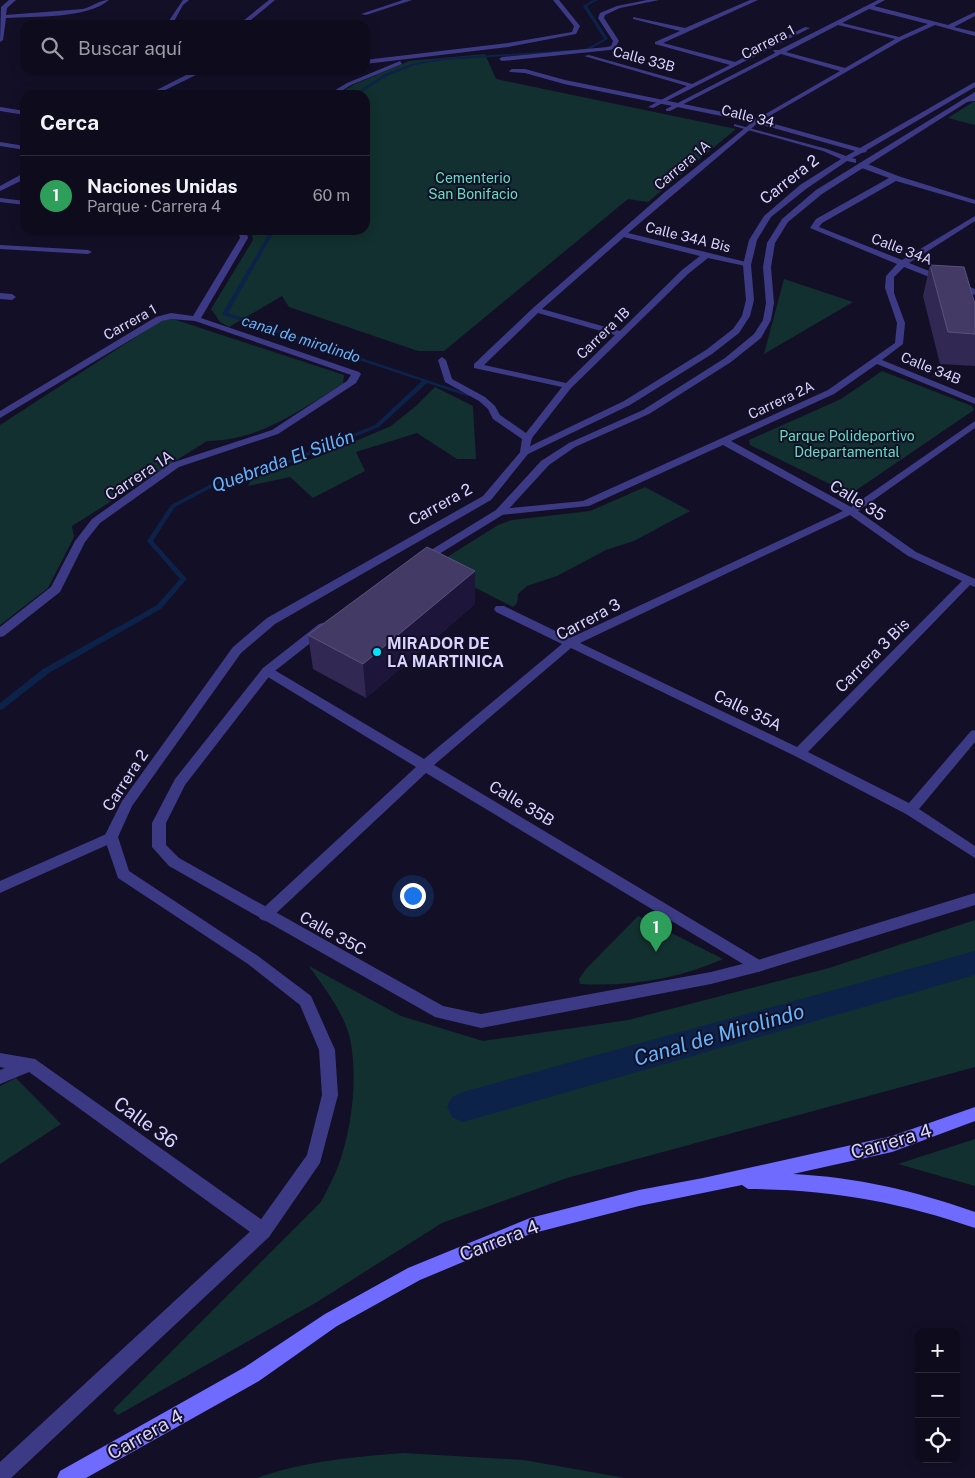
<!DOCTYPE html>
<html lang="es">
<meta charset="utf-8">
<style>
body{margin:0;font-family:"Public Sans",sans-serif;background:#1c1929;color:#f1f3f6}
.controls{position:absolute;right:15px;bottom:15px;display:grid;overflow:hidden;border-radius:10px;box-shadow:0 2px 12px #0003}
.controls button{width:45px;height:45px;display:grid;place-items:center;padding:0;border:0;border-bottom:1px solid #2e2b3b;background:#0e0b1c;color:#f1f3f6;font:25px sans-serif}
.you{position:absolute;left:412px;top:895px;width:18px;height:18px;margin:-12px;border:4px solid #fff;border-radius:50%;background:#1a73e8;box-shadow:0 0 0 8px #1a73e833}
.badge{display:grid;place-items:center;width:32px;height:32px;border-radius:50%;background:#0f766e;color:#fff;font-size:16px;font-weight:700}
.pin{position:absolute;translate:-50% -41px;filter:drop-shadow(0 1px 2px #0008)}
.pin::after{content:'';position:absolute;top:26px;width:18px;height:15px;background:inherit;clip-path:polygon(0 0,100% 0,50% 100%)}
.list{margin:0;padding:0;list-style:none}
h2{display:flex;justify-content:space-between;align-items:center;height:65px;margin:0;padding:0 20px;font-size:21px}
h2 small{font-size:16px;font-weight:400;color:#9b9ba3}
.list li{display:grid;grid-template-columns:32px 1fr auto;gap:15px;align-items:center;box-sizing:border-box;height:80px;padding:0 20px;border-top:1px solid #2e2b3b}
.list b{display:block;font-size:19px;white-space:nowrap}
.list p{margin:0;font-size:16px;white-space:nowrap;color:#9b9ba3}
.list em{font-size:16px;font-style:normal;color:#9b9ba3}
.icon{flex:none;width:28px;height:28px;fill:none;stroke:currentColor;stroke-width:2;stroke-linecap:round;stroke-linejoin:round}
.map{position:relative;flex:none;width:975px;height:1478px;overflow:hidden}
.search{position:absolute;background:#0e0b1c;box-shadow:0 2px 12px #0003;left:20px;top:20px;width:350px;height:55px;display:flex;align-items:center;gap:12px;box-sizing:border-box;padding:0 18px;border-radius:15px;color:#9b9ba3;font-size:19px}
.panel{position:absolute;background:#0e0b1c;box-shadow:0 2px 12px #0003;left:20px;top:90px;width:350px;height:145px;border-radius:15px}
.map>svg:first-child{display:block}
</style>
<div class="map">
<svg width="975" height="1478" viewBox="0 0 975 1478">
<rect width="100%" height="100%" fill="#130f26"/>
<path fill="#12302f" d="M485,54l11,25 240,50 -88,73 -20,-3 -184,152h-26l-129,-44 -7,-11 -53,31 -9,-5 -9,-13 42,-69 -2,-10h114v-135h-29l17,-10 56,-24z
M973,102h2v23l-27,-7z
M784,279l69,23 -89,52z
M170,318l174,57 -1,9c-46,27 -81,56 -136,57l-135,85 2,11 -26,51 -48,37v-200l159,-103z
M882,371l90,35 2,4 -119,81h-11l-94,-46 -1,-5 92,-41z
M435,387l38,19 3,53h-19l-40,-26 -61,19 9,19 -52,27 -23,-21 -42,9 3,-7 67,-22 73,-31 25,-20z
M645,487l45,24 -56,30 -28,9 -49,26 -30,10 -9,8 -1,9 -4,4 -80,-41 65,-41 14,-5 78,-9z
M638,916l85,43c-44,20 -95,28 -143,25l-1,-5 7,-10z
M975,920v147l-408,111 -125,45 -125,79 -199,113 -5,-5 208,-208c6,-12 13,-25 18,-38 13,-36 19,-88 11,-125 -6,-27 -26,-51 -41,-73l92,50 82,25 145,-21 201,-52z
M16,1078l45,46 -61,40v-78z
M975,1139v47l-77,-22z
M403,1453l121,7 101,18h-368c47,-17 97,-21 146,-25z"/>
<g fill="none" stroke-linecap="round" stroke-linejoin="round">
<path fill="#0c2248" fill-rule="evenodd" d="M593,0h5l-11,6 21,33 -21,12 -143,9 -29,5 -28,11 -30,19h-5l33,-21 29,-11 30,-5 141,-9 19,-10 -21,-33z
M271,230h4l-47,83 244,82 -1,1h-4l-40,-13 -48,44 -104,42 -45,9 -55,29 -22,34 33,37 1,1 -1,1 -25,29 -112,64 -46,36 -3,1v-7l43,-34 114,-64 23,-26 -33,-38 24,-36 55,-29 45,-9 104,-42 47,-44 -199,-66 -1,-1z"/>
<path fill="#0c2248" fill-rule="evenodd" d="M975,951v24l-512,147 -11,-5 -5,-10 5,-10 11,-5z"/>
<path fill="#3d3a85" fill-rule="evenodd" d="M9,0h7l-9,8 -1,7 77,-6c9,-2 16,-9 26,-9 -22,19 -75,16 -103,18l-3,22 -3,2 1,-35z
M183,0h6l-6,5 -11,20h-6z
M269,0h6l-30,25h-7z
M403,0h9l-46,15 -5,-1z
M553,0h6l21,26 -4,8 -68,13 -143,17v-4l143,-17 64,-11 2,-6z
M647,0h12l-39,8 -15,7 -1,3 15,23 -4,7 -5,2 -108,11 -3,-2 3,-2 105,-10 4,-1 2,-5 -15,-23 2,-5 17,-7z
M750,0h8l-95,43 72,19 70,-35 5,1 -157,80 -5,-1 39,-21 -103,-30 5,-1 103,29 38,-19 -75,-21v-2l25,-11 -47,-12v-2l52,11z
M878,0h7l-11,6 74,19 27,-13v4l-21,11 21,5v4l-40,-11 -33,15 -143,82 -131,111 122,30v4l-42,-9 -20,16 -117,114 -39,50 -4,16h-6l-2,-2 2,-13 -29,-20 -5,-10 -9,-8 -34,-19 -7,-22 4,-3 4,3 6,19 33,18 10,9 5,9 26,18 36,-46 -88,-19v-4l59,-56 132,-116 90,-72 85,-49 -59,-17 -111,57h-4v-2l109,-56 -2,-3h6zM869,9l59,15 -29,13 -57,-14zM838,25l57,14 -50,29 -59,-16zM624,237l76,19 -18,14 -62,61 -78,-22zM538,313l77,22 -49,48 -82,-18z
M400,61l2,3 -51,21 -16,10h-8l20,-12z
M201,70h14l-19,5 -41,20h-8l45,-23z
M975,97v4l-11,1 -3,-2z
M0,107l25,4v4l-25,-4z
M0,142l25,4v4l-25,-4z
M859,163h6l33,13 77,24v4l-79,-23 -74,42 -3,4 83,33 73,-44v5l-66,42 66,26v6l-71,-28 -10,10v16l11,30 -2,21 -21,16 93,38v6l-98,-40 -43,30 -103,47 120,66 124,-86v7l-117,83 58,41 59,27v8l-5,-2 -162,167 101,51 62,-72 4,-1v12l-56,67 56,37v12l-69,-44 -111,-58 -224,-108 -137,117 329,197 2,4 -2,4 -5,2 -5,-2 -327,-197 -156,146 -5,2 -5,-2 -2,-4 2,-4 156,-144 -153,-93 -2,-3 2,-3h8l153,91 138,-115 -66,-32 -2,-3 2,-3h8l66,32 273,-127 -120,-66 -134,61 -89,9 -5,-3 5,-3 83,-8 245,-111 67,-47 2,-20 -12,-35 1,-12 11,-12 -87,-36 6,-9 73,-41 -30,-11zM850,515l58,41 54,25 -165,166 -217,-104z
M22,174h3v5l-25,12v-5z
M0,198l25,3v4l-25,-3z
M238,230h8l2,8 -47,80 158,54 2,2 -5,9 -78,51 -99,33 -79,56 -15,19 -25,50 -56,44 -4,1v-10l51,-40 24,-46 17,-22 79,-56 101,-33 75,-49 4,-6 -156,-54 -24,-2 -9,2 -162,97v-7l156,-94 15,-4 22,3 47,-78z
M0,245l88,5 4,2 -4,2 -88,-5z
M0,293l12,1 4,3 -4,3 -12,-1z
M111,832l5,1 2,4 -2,4 -116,52v-12z
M0,1053l35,6 234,166 3,6 -3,6 -6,2 -6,-2 -228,-165 -29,12v-14l5,-2 -5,-1z"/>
<path fill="#3d3a85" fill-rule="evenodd" d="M512,69h13l40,11 192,39 103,29 113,-65 2,-1v5l-108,63 -1,2 -4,1 -10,5 4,1v4l-9,-2 -41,28 -35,28 -14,23 -6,25 3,35 -4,16 -11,17 -27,21 -82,51 -102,49 -37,46 -216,124 -34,29 -109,153 -14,31 11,34 129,85 53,40 24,54 3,45 -18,68 -51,74 -258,241h-11v-16l257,-237 50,-70 15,-60 -3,-45 -19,-45 -52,-41 -130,-86 -14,-41 18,-36 111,-154 34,-29 216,-122 39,-46 102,-49 82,-51 27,-21 9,-13 4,-16 -3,-35 6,-25 15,-24 36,-31 41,-26 -18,-8 -89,-25v-2l93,25 19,7 9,-5 -99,-28 -192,-39 -39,-11 -15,-1 -1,-1z
M975,92v5l-153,97 -34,28 -13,21 -4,24 3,36 -3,17 -10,18 -30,24 -82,52 -74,33 -26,18 -45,49 -78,48h-8l-1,-2 1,-2 78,-48 45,-49 28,-18 74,-33 82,-52 29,-24 9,-14 3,-17 -3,-36 4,-24 15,-24 34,-29z
M323,623l6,4 -2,3 -56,44 -86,111 -19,38v22l13,13 264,148 38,8 230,-42 47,-12 217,-67v12l-217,67 -47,12 -230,44 -46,-11 -266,-151 -17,-19v-24l23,-44 88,-111 56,-44z"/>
<path fill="#6f6bff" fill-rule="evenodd" d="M975,1107v14l-83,31 -99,22c63,3 123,17 182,38v16c-74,-26 -148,-39 -227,-39l-6,-4 -103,21 -109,28 -110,46 -83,46 -78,55 -173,97h-29l3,-7 185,-104 80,-53 83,-46 122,-50 109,-28 64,-12 189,-42z"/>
</g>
<path fill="#312854" d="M930,265l45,39v62l-35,-2 -17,-68z
M475,604l-109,94 -53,-29 -5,-34z"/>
<path fill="#1d163a" d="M475,571v33l-109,94 -3,-34z"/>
<path fill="#433a66" stroke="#5a527e" d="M930,265l34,2 11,37v30l-27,-2z
M427,547l48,24 -112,93 -55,-29z"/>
<circle fill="#00e5ff" stroke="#130f26" stroke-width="2" cx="377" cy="652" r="5"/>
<g text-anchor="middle" stroke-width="4" stroke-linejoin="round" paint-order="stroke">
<g font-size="14" fill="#d9d4ff" stroke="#130f26">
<text transform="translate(768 42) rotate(-27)" y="5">Carrera 1</text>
<text transform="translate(644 59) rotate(15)" y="5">Calle 33B</text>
<text transform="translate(748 116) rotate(14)" y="5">Calle 34</text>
<text transform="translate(682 165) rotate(-40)" y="5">Carrera 1A</text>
<text transform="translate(688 237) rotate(14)" y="5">Calle 34A Bis</text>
<text transform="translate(902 249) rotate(21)" y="5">Calle 34A</text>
<text transform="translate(130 322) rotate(-29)" y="5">Carrera 1</text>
<text transform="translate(603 333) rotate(-44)" y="5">Carrera 1B</text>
<text transform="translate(931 368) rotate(22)" y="5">Calle 34B</text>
<text transform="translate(781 400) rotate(-25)" y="5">Carrera 2A</text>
</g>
<g font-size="14" fill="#5fe0c0" stroke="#130f26">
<text x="473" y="183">Cementerio<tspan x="473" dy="16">San Bonifacio</tspan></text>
<text x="847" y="441">Parque Polideportivo<tspan x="847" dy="16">Ddepartamental</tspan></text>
</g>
<g font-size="15" font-style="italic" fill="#62b6ff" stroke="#130f26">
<text transform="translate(301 339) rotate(18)" y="5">canal de mirolindo</text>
</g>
<g font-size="16" fill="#d9d4ff" stroke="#130f26">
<text transform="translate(789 179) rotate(-38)" y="6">Carrera 2</text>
<text transform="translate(139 475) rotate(-33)" y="6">Carrera 1A</text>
<text transform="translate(858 500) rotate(32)" y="6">Calle 35</text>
<text transform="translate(440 504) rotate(-29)" y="6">Carrera 2</text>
<text transform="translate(588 619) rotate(-28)" y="6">Carrera 3</text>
<text transform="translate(872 655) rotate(-45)" y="6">Carrera 3 Bis</text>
<text transform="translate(748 710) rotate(26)" y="6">Calle 35A</text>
<text transform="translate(125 780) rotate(-57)" y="6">Carrera 2</text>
<text transform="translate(522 803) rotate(31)" y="6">Calle 35B</text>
<text transform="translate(333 933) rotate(29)" y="6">Calle 35C</text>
</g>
<g font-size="16" font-weight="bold" fill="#d9d4ff" stroke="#130f26" text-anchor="start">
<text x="387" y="649">MIRADOR DE<tspan x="387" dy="18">LA MARTINICA</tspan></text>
</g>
<g font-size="18" font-style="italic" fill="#62b6ff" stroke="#130f26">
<text transform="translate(283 461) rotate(-20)" y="6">Quebrada El Sillón</text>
</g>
<g font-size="19" fill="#d9d4ff" stroke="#130f26">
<text transform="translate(146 1122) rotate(36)" y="7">Calle 36</text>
<text transform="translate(891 1141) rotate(-16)" y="7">Carrera 4</text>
<text transform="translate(499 1240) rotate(-21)" y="7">Carrera 4</text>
<text transform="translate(145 1434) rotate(-29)" y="7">Carrera 4</text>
</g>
<g font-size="21" font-style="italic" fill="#62b6ff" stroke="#130f26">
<text transform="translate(719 1035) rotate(-16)" y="7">Canal de Mirolindo</text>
</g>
</g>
</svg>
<div class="controls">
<button>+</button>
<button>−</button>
<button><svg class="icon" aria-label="locate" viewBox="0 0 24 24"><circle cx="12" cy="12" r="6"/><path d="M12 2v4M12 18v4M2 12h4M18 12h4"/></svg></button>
</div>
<div class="you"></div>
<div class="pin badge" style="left:656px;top:952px;background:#2e9e5b">1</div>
<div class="search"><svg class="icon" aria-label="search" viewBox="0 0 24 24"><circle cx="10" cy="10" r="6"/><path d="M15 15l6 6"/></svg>Buscar aquí</div>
<section class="panel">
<h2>Cerca<small></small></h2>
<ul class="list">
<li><span class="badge" style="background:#2e9e5b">1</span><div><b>Naciones Unidas</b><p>Parque · Carrera 4</p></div><em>60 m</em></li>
</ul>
</section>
</div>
